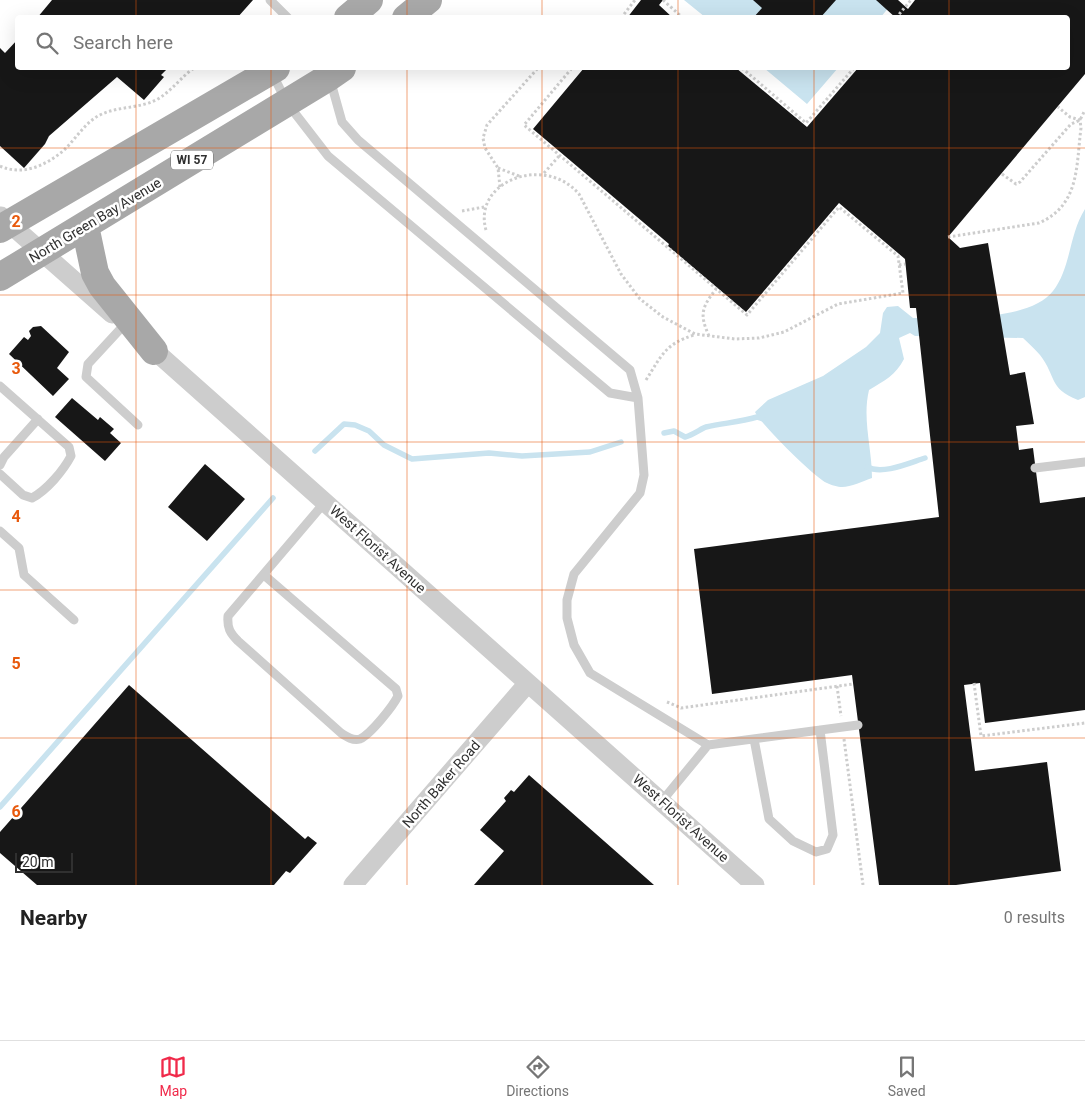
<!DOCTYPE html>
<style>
body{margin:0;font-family:Roboto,sans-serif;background:#f6f6f6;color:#222}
.scale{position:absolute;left:15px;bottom:12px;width:58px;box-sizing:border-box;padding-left:5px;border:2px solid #303030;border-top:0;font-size:14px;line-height:18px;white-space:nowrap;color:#303030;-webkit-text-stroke:4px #fff;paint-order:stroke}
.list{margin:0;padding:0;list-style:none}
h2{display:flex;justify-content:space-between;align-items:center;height:65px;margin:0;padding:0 20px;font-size:21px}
h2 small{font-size:16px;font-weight:400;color:#767676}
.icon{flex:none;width:28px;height:28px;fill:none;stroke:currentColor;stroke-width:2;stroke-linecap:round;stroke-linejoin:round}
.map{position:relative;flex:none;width:1085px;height:885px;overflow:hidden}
.search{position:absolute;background:#fff;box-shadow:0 5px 20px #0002;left:15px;right:15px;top:15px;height:55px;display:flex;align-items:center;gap:12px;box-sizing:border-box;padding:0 18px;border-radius:5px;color:#767676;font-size:19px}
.sheet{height:155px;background:#fff}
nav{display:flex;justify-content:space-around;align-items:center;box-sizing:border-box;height:70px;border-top:1px solid #e0e0e0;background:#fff;font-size:14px;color:#767676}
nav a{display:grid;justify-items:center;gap:2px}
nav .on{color:#f02a4a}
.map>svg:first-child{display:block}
</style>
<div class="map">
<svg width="1085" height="885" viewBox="0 0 1085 885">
<rect width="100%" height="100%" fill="#fff"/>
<path fill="#c9e3ef" d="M684,0h211l-15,18 -175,-1z
M764,68h74l-31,36z
M1085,209v188l-7,3c-30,-12 -21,-23 -38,-45 -5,-6 -11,-11 -17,-17l-108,-2 -5,-3 -11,5 5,21c-8,16 -20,22 -35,31 -7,29 3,58 3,88 -9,3 -21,9 -30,9 -4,0 -11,-2 -15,-4 -12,-5 -67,-60 -72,-71l13,-12 55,-24 43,-29 14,-14 3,-20 4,-6 11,-1 15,12c37,-1 116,4 140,-27 18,-23 16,-57 32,-82z"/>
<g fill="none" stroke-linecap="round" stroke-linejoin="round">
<path stroke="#c9e3ef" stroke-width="5.5" d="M664,433l10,-2 11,6c8,-2 17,-9 21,-10 18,-4 34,-5 51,-10l6,2
M315,451l29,-27 11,1 14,6 15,14 28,14 77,-6 33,3 68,-4 31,-10
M867,467c16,8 42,-4 58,-9
M0,807l273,-309"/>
</g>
<path fill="#171717" d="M52,0h201l-16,18h-200z
M641,0h22l-4,5 14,13h-46z
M753,0h83l-16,18h-47l-4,-3 -2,3h-14l9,-10z
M876,0h22l10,9 7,-9h170v74l-137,163 12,11 28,-5 22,132 15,-3 9,52 -18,2 3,24 14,-2 7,55 45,-6v213l-100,13 -5,-40 -16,2 11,86 72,-9 14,109 -105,14h-77l-27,-210 -140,19 -18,-145 245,-32 -23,-209h-6l-5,-49 -66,-56 -93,109 -78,-66 1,-2 -136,-115 51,-61h152l71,59 51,-59h210v-50h-172z
M18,39v29h150l-7,7 3,2 -20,23 -27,-23 -68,59 -4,8 -21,24 -24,-22v-98l5,5z
M41,326l28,26 -12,16 12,11 -16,17 -44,-42 15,-17 4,3 3,-4 -2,-5 4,-4z
M72,398l26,22 2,-3 14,12 -4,4 11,10 -16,18 -50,-44z
M205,464l40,35 -38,42 -39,-34z
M129,685l176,154 3,-3 9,7 -27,30 -4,-2 -12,14h-237l-37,-32v-21z
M529,775l125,110h-180l30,-34 -24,-21 26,-29 -2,-3 7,-8 3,2z"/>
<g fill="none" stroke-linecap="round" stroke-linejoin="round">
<path stroke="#cdcdcd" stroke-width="3" stroke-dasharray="2.5 2.5" stroke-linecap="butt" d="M663,0l20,18
M621,18l14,-18
M896,18l15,-18
M742,68l64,55 48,-55
M0,166c22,10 45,0 63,-15 12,-11 21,-27 35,-35 18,-10 40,-7 58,-16 15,-8 25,-23 38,-32
M498,168l21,8
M544,173l16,-18
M1002,174l14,10 4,-2 51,-58 9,-4 5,-10
M500,187l-2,-19 -13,-20 -2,-10 4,-13 51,-57
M462,211l22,-4
M486,230c-14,-49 59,-76 93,-36l42,80 19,25 23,18 32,17 40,5 24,-1 25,-6 54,-28 65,-11 -5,-37 -59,-49 -92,108 -223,-190 48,-57
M948,237l91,-14c41,-18 37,-57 42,-95l-1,-8 -10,-3 -12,-10
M899,265l6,-1
M709,336c-10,-22 -7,-29 7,-47
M646,380c16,-25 19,-36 48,-45
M974,683l7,53 104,-13
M837,686l4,30
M667,702l14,6 172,-24
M844,739l19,146"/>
<path stroke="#cdcdcd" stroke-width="9" d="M270,0l18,18
M272,73l15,30 41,53 282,237 28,5
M330,79l12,43 16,18 272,230 8,28 6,77 -4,18 -66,81 -7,26v18l7,27 16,28 118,72
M124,325l-36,39 -2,13 52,48
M0,386l69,61 2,9c-8,15 -24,34 -39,42l-9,-3 -23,-21
M0,465l4,-8 34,-38
M1035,468l50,-6
M0,531l19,17 5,27 50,45
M264,575l132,114 2,7c-5,10 -27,38 -38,43 -7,2 -13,-2 -19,-6l-103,-92c-8,-8 -11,-13 -10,-25l97,-114
M754,739l15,80 24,22 23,11 11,-3 6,-14 -13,-105
M662,801l46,-56 150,-20"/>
<path stroke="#cdcdcd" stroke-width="19" d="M1,216l111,98
M146,343l609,542
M353,885l175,-202"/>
<path stroke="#a8a8a8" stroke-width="28" d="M348,18l21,-18
M406,18l22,-18
M85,226l10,47 7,13 52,65
M0,229l276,-161
M0,277l329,-200 13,-9"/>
</g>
<path fill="none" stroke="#e8590c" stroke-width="1" stroke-opacity="0.55" d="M136,0v18M271,0v18M407,0v18M542,0v18M678,0v18M814,0v18M949,0v18M136,68v817M271,68v817M407,68v817M542,68v817M678,68v817M814,68v817M949,68v817M0,148h1085M0,295h1085M0,442h1085M0,590h1085M0,738h1085"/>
<g text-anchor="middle" stroke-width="5" stroke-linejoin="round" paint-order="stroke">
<rect fill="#fff" stroke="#6e6e6e" stroke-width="1" x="171" y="150.5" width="42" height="19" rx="4"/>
<g font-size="12" font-weight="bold" fill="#303030">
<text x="192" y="164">WI 57</text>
</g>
<g font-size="14" fill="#303030" stroke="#fff">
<text transform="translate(95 220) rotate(-31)" y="5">North Green Bay Avenue</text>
<text transform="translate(378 549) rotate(42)" y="5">West Florist Avenue</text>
<text transform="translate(441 784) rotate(-49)" y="5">North Baker Road</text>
<text transform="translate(681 818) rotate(42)" y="5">West Florist Avenue</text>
</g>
</g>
<g font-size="16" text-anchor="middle" font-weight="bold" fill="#e8590c" stroke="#fff" stroke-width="5" stroke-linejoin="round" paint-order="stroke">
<text x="16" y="227">2</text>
<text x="16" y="374">3</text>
<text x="16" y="522">4</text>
<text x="16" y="669">5</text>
<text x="16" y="817">6</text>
</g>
</svg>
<div class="scale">20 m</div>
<div class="search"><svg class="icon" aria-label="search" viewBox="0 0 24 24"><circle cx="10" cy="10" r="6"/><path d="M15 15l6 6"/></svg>Search here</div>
</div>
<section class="sheet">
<h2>Nearby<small>0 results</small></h2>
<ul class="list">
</ul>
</section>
<nav>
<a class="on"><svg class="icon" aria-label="map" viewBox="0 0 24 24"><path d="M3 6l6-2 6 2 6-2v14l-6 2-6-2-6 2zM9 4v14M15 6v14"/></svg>Map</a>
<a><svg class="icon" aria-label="directions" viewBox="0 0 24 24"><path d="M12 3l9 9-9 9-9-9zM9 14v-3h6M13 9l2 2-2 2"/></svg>Directions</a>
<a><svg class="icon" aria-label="saved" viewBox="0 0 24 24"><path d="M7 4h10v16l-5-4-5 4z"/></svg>Saved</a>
</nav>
